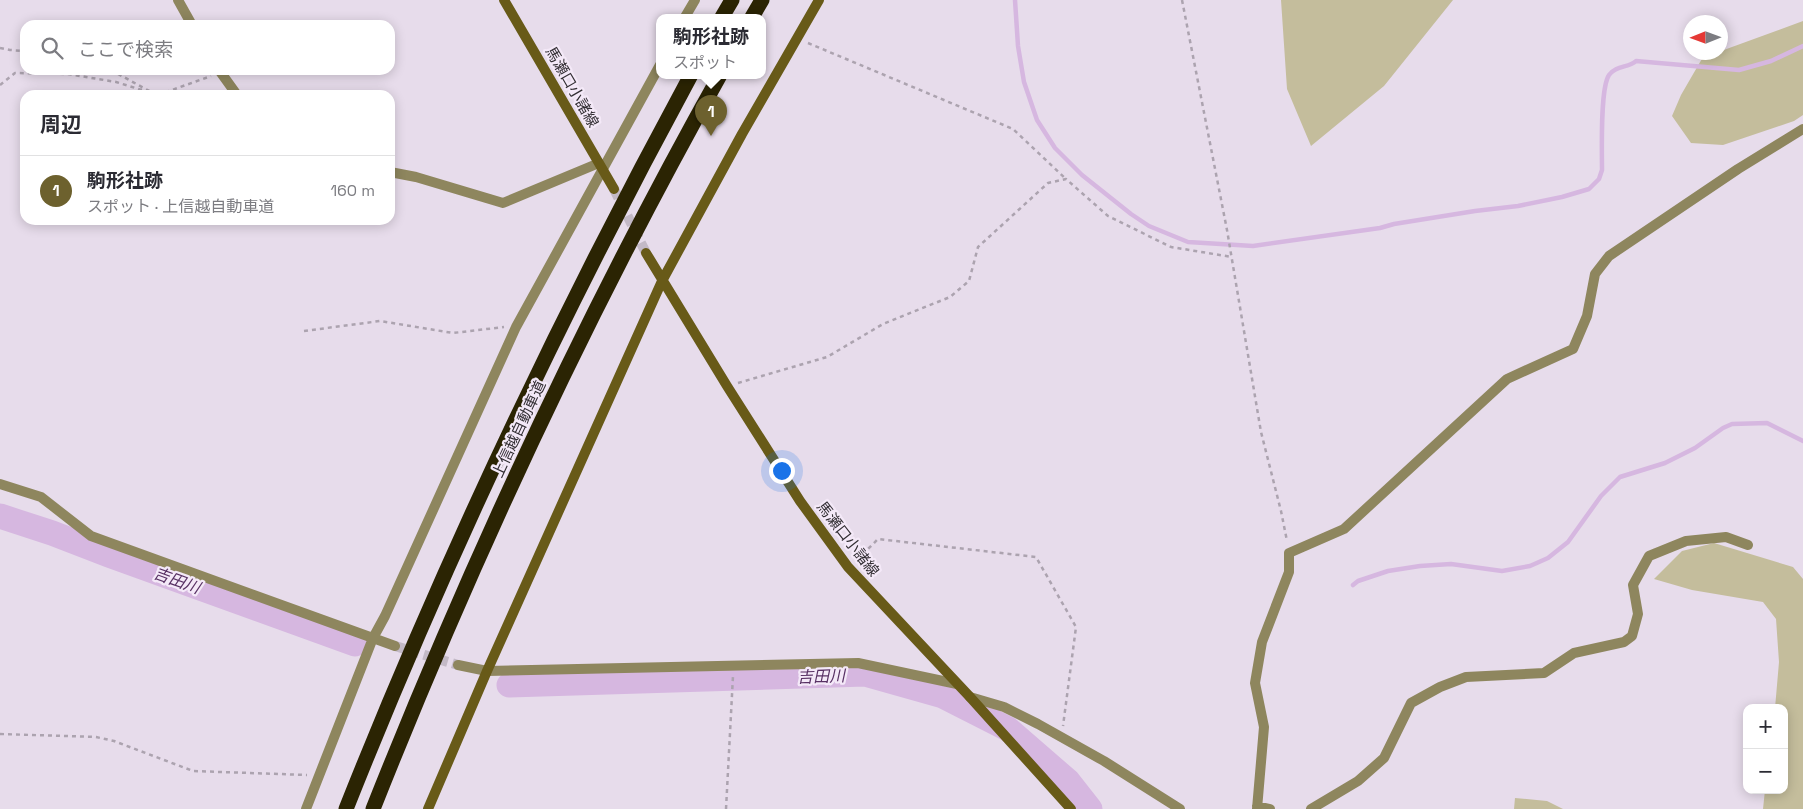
<!DOCTYPE html>
<html lang="ja">
<meta charset="utf-8">
<style>
body{margin:0;font-family:"Space Grotesk","Noto Sans JP",sans-serif;background:#f2f2f3;color:#2b2b33}
.controls{position:absolute;right:15px;bottom:15px;display:grid;overflow:hidden;border-radius:10px;box-shadow:0 2px 12px #0003}
.controls button{width:45px;height:45px;display:grid;place-items:center;padding:0;border:0;border-bottom:1px solid #e1e1e2;background:#fff;color:#2b2b33;font:25px sans-serif}
.compass{position:absolute;left:1683px;top:15px;width:45px;height:45px;border-radius:50%;background:#fff;box-shadow:0 2px 12px #0003;rotate:269deg}
.you{position:absolute;left:781px;top:470px;width:18px;height:18px;margin:-12px;border:4px solid #fff;border-radius:50%;background:#1a73e8;box-shadow:0 0 0 8px #1a73e833}
.badge{display:grid;place-items:center;width:32px;height:32px;border-radius:50%;background:#6d612e;color:#fff;font-size:16px;font-weight:700}
.pin{position:absolute;translate:-50% -41px;filter:drop-shadow(0 1px 2px #0008)}
.pin::after{content:'';position:absolute;top:26px;width:18px;height:15px;background:inherit;clip-path:polygon(0 0,100% 0,50% 100%)}
.popup{position:absolute;left:656px;top:14px;width:110px;height:65px;box-sizing:border-box;display:grid;place-content:center;border-radius:10px;background:#fff;filter:drop-shadow(0 1px 4px #0005);font-size:16px;white-space:nowrap;color:#7c7c81}
.popup b{font-size:19px;color:#2b2b33}
.popup::after{content:'';position:absolute;left:50%;top:100%;margin-left:-10px;border:10px solid transparent;border-top-color:#fff}
.list{margin:0;padding:0;list-style:none}
h2{display:flex;justify-content:space-between;align-items:center;height:65px;margin:0;padding:0 20px;font-size:21px}
h2 small{font-size:16px;font-weight:400;color:#7c7c81}
.list li{display:grid;grid-template-columns:32px 1fr auto;gap:15px;align-items:center;box-sizing:border-box;height:70px;padding:0 20px;border-top:1px solid #e1e1e2}
.list b{display:block;font-size:19px;white-space:nowrap}
.list p{margin:0;font-size:16px;white-space:nowrap;color:#7c7c81}
.list em{font-size:16px;font-style:normal;color:#7c7c81}
.icon{flex:none;width:28px;height:28px;fill:none;stroke:currentColor;stroke-width:2;stroke-linecap:round;stroke-linejoin:round}
.map{position:relative;flex:none;width:1803px;height:809px;overflow:hidden}
.search{position:absolute;background:#fff;box-shadow:0 2px 12px #0003;left:20px;top:20px;width:375px;height:55px;display:flex;align-items:center;gap:12px;box-sizing:border-box;padding:0 18px;border-radius:15px;color:#7c7c81;font-size:19px}
.panel{position:absolute;background:#fff;box-shadow:0 2px 12px #0003;left:20px;top:90px;width:375px;height:135px;border-radius:15px}
.map>svg:first-child{display:block}
</style>
<div class="map">
<svg width="1803" height="809" viewBox="0 0 1803 809">
<rect width="100%" height="100%" fill="#e7dceb"/>
<path fill="#c4bd9c" d="M1281,0h172l-69,86 -73,60 -24,-57z
M1803,21v94l-9,6 -71,24 -32,-2 -19,-27 9,-21 22,-38 12,-4 5,-1 1,-1z
M1714,543l79,24 10,12v230h-40l2,-19h19v-82h-9l4,-46 -3,-43 -13,-17 -71,-12 -38,-11 28,-28z
M1515,798l32,3 16,8h-49z"/>
<g fill="none" stroke-linecap="round" stroke-linejoin="round">
<path stroke="#d6b7e0" stroke-width="4.5" d="M1015,0l3,46 6,36 13,38 18,28 27,27 49,39 18,12 39,16 65,4 127,-18 14,-4 81,-13 43,-5 44,-9 27,-8 10,-10 3,-9c0,-18 -2,-82 7,-95 7,-10 20,-7 27,-14l103,9 32,-9 32,-15
M1353,585l5,-4 30,-10 32,-5 31,-2 51,7 28,-5 18,-8 20,-16 33,-46 19,-19 45,-14 30,-15 28,-20 9,-4 35,-1 36,18"/>
<path stroke="#d6b7e0" stroke-width="25" d="M0,516l52,17 57,22 246,89
M509,685l356,-11 78,22 65,33 60,52 22,28"/>
<path stroke="#c3b9c6" stroke-width="10" stroke-dasharray="10 5" stroke-linecap="butt" d="M395,646l63,19"/>
<path stroke="#c3b9c6" stroke-width="10" stroke-dasharray="10 5" stroke-linecap="butt" d="M614,189l32,64"/>
<path stroke="#aca3af" stroke-width="2.5" stroke-dasharray="4 4" stroke-linecap="butt" d="M1182,0l45,230 34,202 20,79 6,30
M808,43l205,86 53,50
M0,48l10,2 15,1
M111,70l40,22
M0,85l15,-12 53,1 48,8 42,13
M158,95l53,-19
M304,331l76,-10 73,12 51,-6
M738,383l89,-26 56,-33 67,-27 19,-16 9,-34 70,-64 18,-4 42,37 63,31 61,10
M857,560l21,-21 158,18 40,70 -13,99
M0,734l96,3 18,4 79,30 114,4
M726,809l7,-133"/>
<path stroke="#8e865e" stroke-width="10" d="M178,0l14,25
M685,17l10,-17
M219,70l18,25
M390,172l26,5 87,26 96,-40
M0,484l41,13 50,39 304,110
M458,665l29,6 371,-8 99,21
M970,697l34,10 34,17 66,37 76,48
M1257,806l13,3
M306,809l67,-171 12,-22 131,-289 144,-262
M1257,809l7,-82 -9,-44 7,-41 27,-70v-19l55,-24 163,-150 66,-30 14,-33 8,-42 14,-18 129,-87 65,-40
M1311,809l47,-28 26,-23 27,-55 29,-16 26,-10 78,-4 30,-20 50,-11 8,-6 6,-22 -5,-29 16,-29 37,-15 40,-4 22,8"/>
<path stroke="#685a18" stroke-width="10" d="M504,0l110,189
M646,253l81,133 73,115 48,66 122,130 101,112
M428,809l59,-138 175,-390 80,-147 77,-134"/>
<path stroke="#2b2403" stroke-width="15" d="M722,17l10,-17
M752,17l10,-17
M346,809c100,-252 216,-496 345,-734
M373,809c100,-252 215,-498 347,-734"/>
</g>
<g text-anchor="middle" stroke-width="4.5" stroke-linejoin="round" paint-order="stroke">
<g font-size="15" fill="#322e33" stroke="#f4e9f8">
<text transform="translate(572 87) rotate(60)" y="5">馬瀬口小諸線</text>
<text transform="translate(519 429) rotate(-65)" y="5">上信越自動車道</text>
<text transform="translate(848 539) rotate(52)" y="5">馬瀬口小諸線</text>
</g>
<g font-size="16" font-style="italic" fill="#583164" stroke="#f4e9f8">
<text transform="translate(177 580) rotate(20)" y="6">吉田川</text>
<text transform="translate(821 676) rotate(-2)" y="6">吉田川</text>
</g>
</g>
</svg>
<div class="controls">
<button>+</button>
<button>−</button>
</div>
<svg class="compass" viewBox="-18 -18 36 36"><path d="M0-13l5 13h-10z" fill="#e53935"/><path d="M0 13l5-13h-10z" fill="#7c7c81"/></svg>
<div class="you"></div>
<div class="pin badge" style="left:711px;top:136px">1</div>
<div class="popup"><b>駒形社跡</b>スポット</div>
<div class="search"><svg class="icon" aria-label="search" viewBox="0 0 24 24"><circle cx="10" cy="10" r="6"/><path d="M15 15l6 6"/></svg>ここで検索</div>
<section class="panel">
<h2>周辺<small></small></h2>
<ul class="list">
<li><span class="badge">1</span><div><b>駒形社跡</b><p>スポット · 上信越自動車道</p></div><em>160 m</em></li>
</ul>
</section>
</div>
